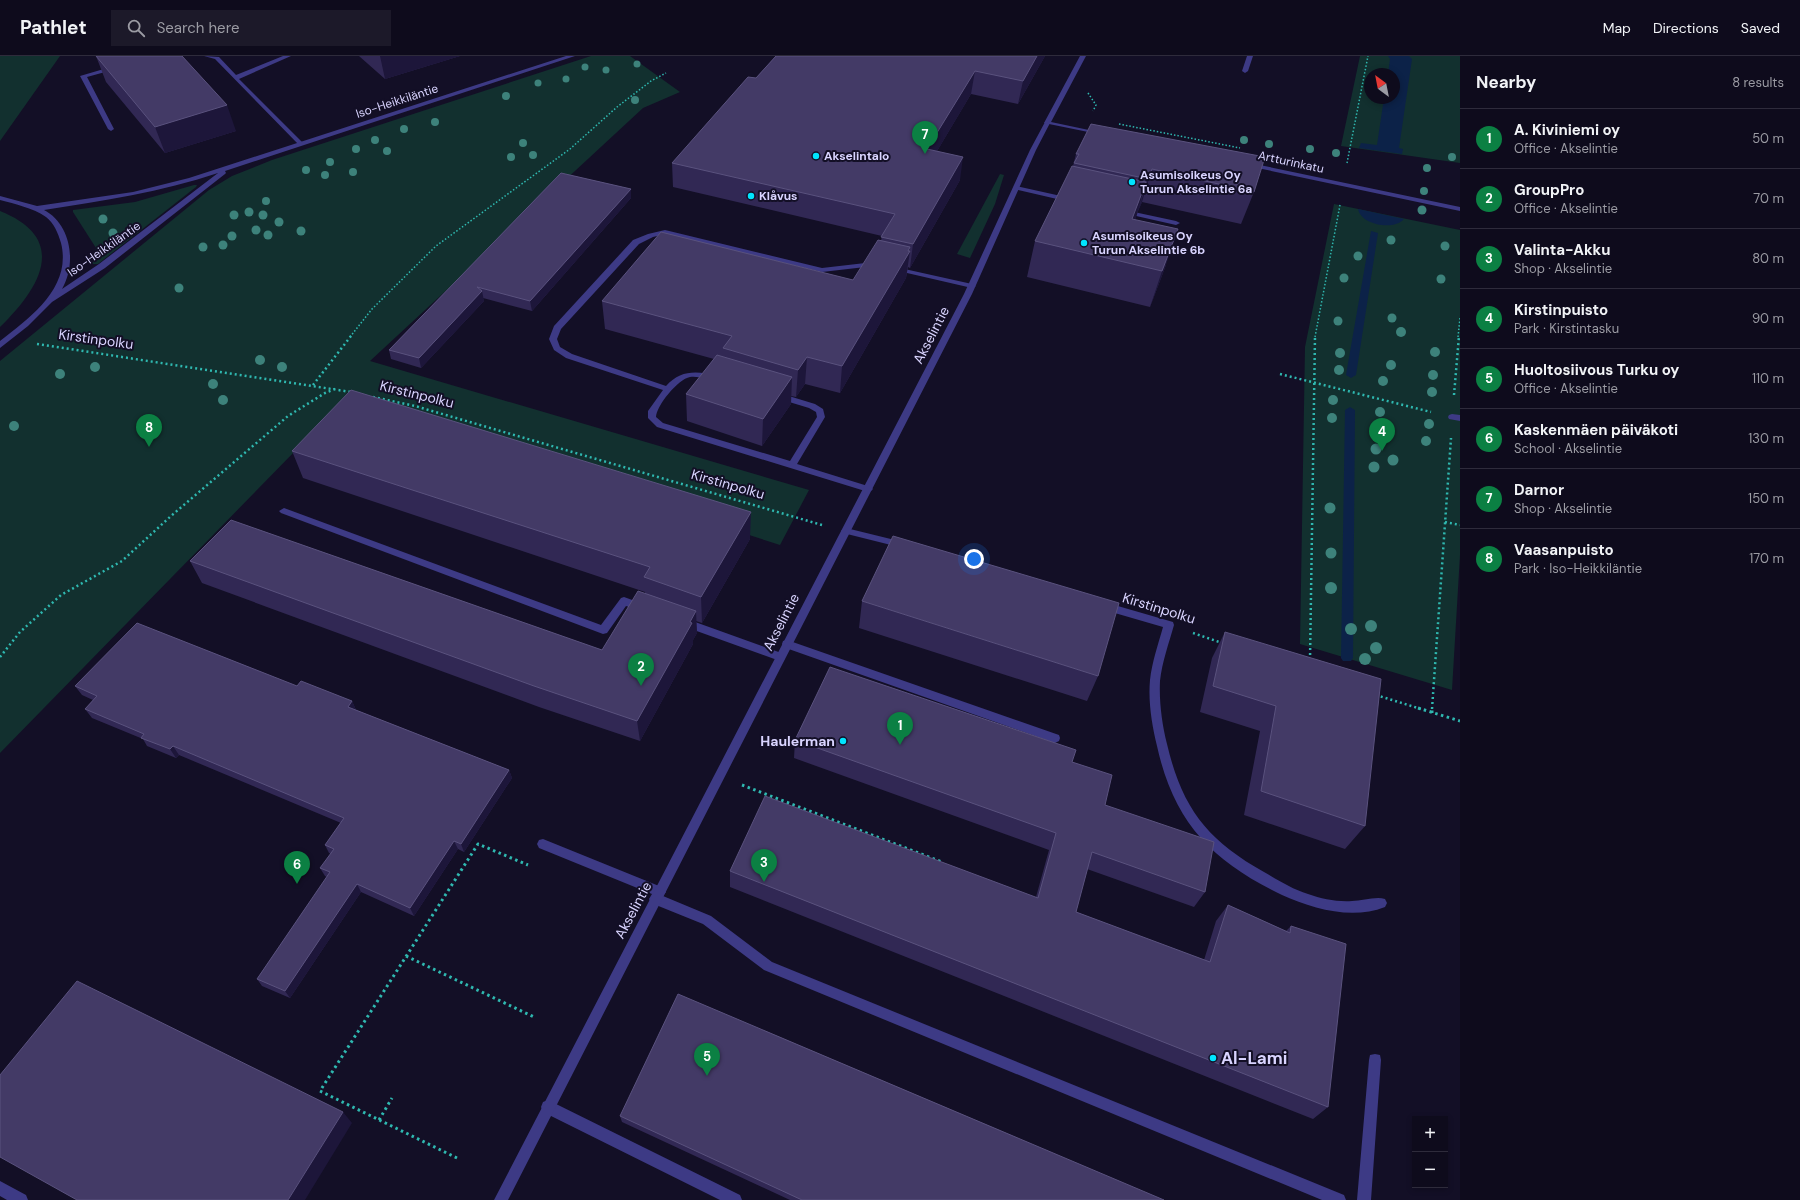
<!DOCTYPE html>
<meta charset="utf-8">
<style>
body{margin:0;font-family:"DM Sans",sans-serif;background:#1c1929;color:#f1f3f6}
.controls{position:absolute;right:12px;bottom:12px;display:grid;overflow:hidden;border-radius:0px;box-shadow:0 2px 6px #0003}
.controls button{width:36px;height:36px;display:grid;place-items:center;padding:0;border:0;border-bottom:1px solid #2e2b3b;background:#0e0b1c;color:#f1f3f6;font:20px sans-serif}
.compass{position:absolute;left:1364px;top:12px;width:36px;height:36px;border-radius:50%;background:#0e0b1c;box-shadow:0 2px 6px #0003;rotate:328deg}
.you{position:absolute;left:974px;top:503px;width:14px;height:14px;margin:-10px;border:3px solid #fff;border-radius:50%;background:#1a73e8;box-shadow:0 0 0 6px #1a73e833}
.badge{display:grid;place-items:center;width:26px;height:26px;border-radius:50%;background:#0b8043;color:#fff;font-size:13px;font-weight:700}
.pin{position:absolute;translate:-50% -33px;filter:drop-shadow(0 1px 2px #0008)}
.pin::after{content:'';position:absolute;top:21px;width:14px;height:12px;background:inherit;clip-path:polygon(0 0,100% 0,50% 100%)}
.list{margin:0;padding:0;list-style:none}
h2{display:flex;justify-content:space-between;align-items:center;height:52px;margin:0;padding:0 16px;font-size:17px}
h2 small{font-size:13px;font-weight:400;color:#9b9ba3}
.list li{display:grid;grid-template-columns:26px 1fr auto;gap:12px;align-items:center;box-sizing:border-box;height:60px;padding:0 16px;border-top:1px solid #2e2b3b}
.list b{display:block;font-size:15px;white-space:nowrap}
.list p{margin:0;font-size:13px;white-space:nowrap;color:#9b9ba3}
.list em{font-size:13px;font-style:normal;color:#9b9ba3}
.icon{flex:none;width:22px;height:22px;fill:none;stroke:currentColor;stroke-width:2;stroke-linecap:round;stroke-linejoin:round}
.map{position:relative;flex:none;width:1460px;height:1144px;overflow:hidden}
header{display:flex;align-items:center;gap:24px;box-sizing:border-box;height:56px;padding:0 20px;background:#0e0b1c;border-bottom:1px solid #2e2b3b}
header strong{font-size:19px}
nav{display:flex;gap:22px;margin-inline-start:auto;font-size:14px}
.search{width:280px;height:36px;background:#1c1929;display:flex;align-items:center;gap:10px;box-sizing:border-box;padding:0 14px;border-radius:0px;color:#9b9ba3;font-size:15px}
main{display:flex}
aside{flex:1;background:#0e0b1c}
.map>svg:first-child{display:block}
</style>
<header>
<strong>Pathlet</strong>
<div class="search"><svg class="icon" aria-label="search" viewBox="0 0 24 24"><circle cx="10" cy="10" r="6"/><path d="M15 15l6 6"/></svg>Search here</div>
<nav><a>Map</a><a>Directions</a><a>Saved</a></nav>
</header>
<main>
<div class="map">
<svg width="1460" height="1144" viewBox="0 0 1460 1144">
<rect width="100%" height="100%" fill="#130f26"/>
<path fill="#12302f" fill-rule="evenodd" d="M0,0h60l-60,85z
M591,0h39l50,36 -37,16 -273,253 439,129 -29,55 -439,-141 -341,349v-392l209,-171 23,-14 40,-16z
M1360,0h100v107l-119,-17zM1370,18h24v24h-24z
M1000,118l4,1 -9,29 -25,54 -13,-4z
M194,129h3l-1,2 -98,77h-6l4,-16 -23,-36v-2l62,-8z
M1334,148l126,26v325l-8,135 -152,-46 5,-297z
M0,155c70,28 40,77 0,116z"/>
<path fill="#0c2248" d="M1388,0h21l3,3 -13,89 4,1 -1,5 -43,-6 2,-5 16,2 7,-47h10v-24h-6l2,-15z
M1358,153l46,10c-10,12 -43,6 -46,-10z"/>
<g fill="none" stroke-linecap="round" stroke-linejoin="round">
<path fill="#0c2248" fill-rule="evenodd" d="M1371,175l7,2 -22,142 -5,3 -5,-3z
M1350,351l5,3 -2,248 -2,3h-8l-2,-3 4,-248z"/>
<path stroke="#2fb8b0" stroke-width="1.5" stroke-dasharray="1.5 2" stroke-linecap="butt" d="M1088,37l8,12 -3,6
M1119,68l121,24
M1347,107l21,-107
M350,281l22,-28 64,-63 134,-97 47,-42 34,-26 15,-8
M1315,281l25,-132
M1458,281l2,-19"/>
<path stroke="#2fb8b0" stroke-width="2.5" stroke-dasharray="2 3" stroke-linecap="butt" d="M37,288l314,48
M1280,318l151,38
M313,329l38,-49
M1454,339l5,-59
M373,341l42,9 407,119
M1445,466l15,3
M1193,577l29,10
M0,601l20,-25 41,-37 61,-34 49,-45 117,-100 37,-23 10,-4
M1310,604l5,-324
M1376,639l45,14
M1432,653l19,-271"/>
<path stroke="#2fb8b0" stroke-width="3" stroke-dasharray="2.5 3.5" stroke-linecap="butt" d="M1418,652l42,13
M1432,657v-5
M742,729l200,77
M406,900l128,61
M379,1064l13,-22
M457,1102l-137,-67 158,-247 50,21"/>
<path fill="#3d3a85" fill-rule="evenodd" d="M204,0l15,1 17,18 47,-19h8l-52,23 63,63v2h-4l-83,-85z
M1247,0h6l-5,15 -3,2 -3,-2z
M114,10l2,1v2l-29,8 27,52 -3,2 -3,-2 -28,-53z
M1016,130l54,12 4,2 -4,2 -56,-13 -1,-1z
M1120,153l56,12 4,2 -4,2 -53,-12h-3z
M665,174l157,38 52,-6 4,2 -4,2 -52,6 -157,-38 -12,3 -14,7 -78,85 -4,10 3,8 12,7 94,32c15,-17 32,-15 52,-10v4l-3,1c-8,-2 -17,-5 -25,-4 -12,2 -34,29 -34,40l7,6 127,38 27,-44 -1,-5 -7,-4 -33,-10 -1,-2 4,-3 36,11 8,5 2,8 -28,47 74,23 2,2 -2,2h-6l-208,-64 -9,-9v-7l15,-21 -97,-32 -12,-8 -5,-11 5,-13 79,-86 15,-6z
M891,210l81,18 4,2 -4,2 -78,-18h-3z
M284,452l317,117 20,-27 3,-1 22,8 2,3 -5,4 -17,-6 -19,27 -4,1 -322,-121 -2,-2z
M846,472l57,14 5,3 -5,3 -60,-15 -2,-2 2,-2z
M1104,546l69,20 1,3c-5,18 -12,37 -14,56 -1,21 2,43 7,63 15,64 40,96 97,128 14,8 28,17 44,22 14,5 29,8 44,7 10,0 24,-5 33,-2l2,4 -2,4c-33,13 -72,2 -103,-12 -70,-34 -108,-72 -125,-149 -5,-21 -9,-44 -7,-66 2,-18 8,-35 13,-53l-62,-18 -2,-3 2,-3z
M684,562l100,36 1,3 -1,3 -4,1 -100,-36 -1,-3 1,-3z
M787,584l272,95 1,3 -1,3 -4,2 -272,-96 -1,-3 1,-3z
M543,783l121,49 2,4 -3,4 48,20 61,46 572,233 2,5h-24l-558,-230 -61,-46 -52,-21 -2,-4 3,-5 -113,-46 -2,-4 2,-4z
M1375,998l5,1 1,5 -10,140h-14l12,-140 1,-5z
M548,1044l192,95 2,5h-22l-177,-88 -2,-5 2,-5z
M0,1125l26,14 2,5h-21l-7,-4z"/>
<path fill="#3d3a85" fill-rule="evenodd" d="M1045,66l5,1 -14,27 -64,144 -464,906h-14l470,-906 66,-144z
M1452,358l8,1v6l-11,-2 -1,-2 1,-2z"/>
<path fill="#3d3a85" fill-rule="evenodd" d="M566,0h9l-350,115 1,2 -1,1 -120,94 -53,34 -24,24 -28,22v-7c31,-24 72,-54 61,-98 -3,-10 -7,-20 -15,-26 -13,-9 -31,-13 -46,-17v-4l37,10 96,-14 56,-14zM218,117l-119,91 -37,25c15,-26 9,-65 -18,-79 59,-9 117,-18 174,-37z
M1080,0h6l-35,66 52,11v2l-59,-12z
M1250,107l210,44v4l-212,-45v-2z"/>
</g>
<g fill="#3d827b">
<circle cx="637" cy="8" r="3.5"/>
<circle cx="585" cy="11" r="3.5"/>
<circle cx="606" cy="14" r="3.5"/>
<circle cx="566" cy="23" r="3.5"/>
<circle cx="538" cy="27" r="3.5"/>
<circle cx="506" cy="40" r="4"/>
<circle cx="635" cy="44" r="4"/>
<circle cx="435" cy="66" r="4"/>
<circle cx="404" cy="73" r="4"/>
<circle cx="375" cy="84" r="4"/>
<circle cx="1244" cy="84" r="4"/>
<circle cx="523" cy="87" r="4"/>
<circle cx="1269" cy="88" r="4"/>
<circle cx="356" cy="93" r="4"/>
<circle cx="1310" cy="93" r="4"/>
<circle cx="387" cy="95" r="4"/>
<circle cx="1336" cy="97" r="4"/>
<circle cx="533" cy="99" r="4"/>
<circle cx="511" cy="101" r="4"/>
<circle cx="1452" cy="101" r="4"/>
<circle cx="330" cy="106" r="4"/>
<circle cx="1427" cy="112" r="4"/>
<circle cx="306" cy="114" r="4"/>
<circle cx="353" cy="116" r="4"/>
<circle cx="325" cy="119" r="4"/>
<circle cx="1424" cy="135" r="4"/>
<circle cx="266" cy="145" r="4"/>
<circle cx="1422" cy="154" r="4.5"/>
<circle cx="249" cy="156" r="4.5"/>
<circle cx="234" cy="159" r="4.5"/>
<circle cx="263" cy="159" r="4.5"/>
<circle cx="103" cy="163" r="4.5"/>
<circle cx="279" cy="166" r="4.5"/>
<circle cx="256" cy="174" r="4.5"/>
<circle cx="301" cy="175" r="4.5"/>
<circle cx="113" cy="177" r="4.5"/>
<circle cx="268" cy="179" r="4.5"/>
<circle cx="232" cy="180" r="4.5"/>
<circle cx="1391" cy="184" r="4.5"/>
<circle cx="223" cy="189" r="4.5"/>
<circle cx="1445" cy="190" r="4.5"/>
<circle cx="203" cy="191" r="4.5"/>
<circle cx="1358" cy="200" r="4.5"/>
<circle cx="1344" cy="222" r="4.5"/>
<circle cx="1441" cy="223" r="4.5"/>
<circle cx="179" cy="232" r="4.5"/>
<circle cx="1392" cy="262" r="4.5"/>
<circle cx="1338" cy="265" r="4.5"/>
<circle cx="1401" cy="276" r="5"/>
<circle cx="1435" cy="296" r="5"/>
<circle cx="1340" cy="297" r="5"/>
<circle cx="260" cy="304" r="5"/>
<circle cx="1391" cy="309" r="5"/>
<circle cx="95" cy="311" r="5"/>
<circle cx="282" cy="311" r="5"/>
<circle cx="1339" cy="314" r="5"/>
<circle cx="60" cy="318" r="5"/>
<circle cx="1433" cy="319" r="5"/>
<circle cx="1383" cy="325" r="5"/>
<circle cx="213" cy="328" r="5"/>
<circle cx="1432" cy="336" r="5"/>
<circle cx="223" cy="344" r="5"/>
<circle cx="1333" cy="344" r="5"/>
<circle cx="1380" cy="356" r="5"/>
<circle cx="1332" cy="362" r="5"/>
<circle cx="1429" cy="368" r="5"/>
<circle cx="14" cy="370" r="5"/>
<circle cx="1378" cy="373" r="5"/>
<circle cx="1426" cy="385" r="5"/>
<circle cx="1376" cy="393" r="5.5"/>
<circle cx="1393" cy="404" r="5.5"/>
<circle cx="1374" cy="411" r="5.5"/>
<circle cx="1330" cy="452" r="5.5"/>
<circle cx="1331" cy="497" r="5.5"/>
<circle cx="1331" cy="532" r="6"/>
<circle cx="1371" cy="570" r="6"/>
<circle cx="1351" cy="573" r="6"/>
<circle cx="1376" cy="592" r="6"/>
<circle cx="1365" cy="603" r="6"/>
</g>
<path fill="#312854" d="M96,0l140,75 -71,22 -59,-71z
M359,0h101l-75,23z
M776,0h269l-27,48 -47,-10 -34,57 23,29 -50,88 -2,-1 -2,11 -66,115 -35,-9 -9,13 -5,-1v8l-29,42 -75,-25 -1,-27 28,-35 -109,-30 -3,-28 251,-21 28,-39 1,-5 -209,-49 -1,-24 84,-85z
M1091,68l163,68 -13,32 -99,-22 -4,9 -3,8 31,46 -16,42 -123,-30 8,-36 38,-75 3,-12z
M561,117l70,16v9l-99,113 -49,-13 1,3 -63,67 -30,-9 -2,-9z
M292,395l458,88 -48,84 -6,-2 1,12 -4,7v4l-53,97 -101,-34 -337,-124 -12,-22 412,89 43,-57v-1l-342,-114z
M862,545l236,75 -11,25 -228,-73z
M1225,576l140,194 -20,23 -101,-34 16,-84 -60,-19 12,-54z
M75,630h222l55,15 4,9 153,60 3,8 -48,74 -6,-3 -44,67 -53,-24 -71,106 -28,-12 -5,-7 70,-102 -2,-1 -5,-8 11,-14 -2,-1 -4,-8 16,-22 -162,-68 -3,3 -29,-12 -4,-7 -51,-21 -7,-9 8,-9 -11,-5z
M795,684l277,22 33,43 100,87 -11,15 -107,-38 -11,43 128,48 12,-39 12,-16 58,26 5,-5 37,181 -15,12 -583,-232v-16l306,26 13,-47 -255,-92z
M620,1060l544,84h-374l-168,-78z"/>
<path fill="#1d163a" d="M380,0h80l-75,23z
M1037,0h8l-27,48 5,-23z
M975,15l-4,23 -47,79 3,-24z
M227,49l9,26 -71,22 -10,-26z
M963,101l-3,23 -50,88 3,-24z
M1152,113l-10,33 -4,9 10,-32z
M1146,126l-10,36 -15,36 11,-35z
M631,133v9l-99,113 -2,-10z
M1178,173l-12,36 -16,42 12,-36z
M910,191l-1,6 1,-2 -4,27 -66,115 2,-27z
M482,235l2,10 -63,67 -2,-10z
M807,301l-2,27 -9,13 2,-27z
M792,321l-1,27 -29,42 1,-27z
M751,456l-1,27 -48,84 -1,-26z
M696,555l1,22 -4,7v4l-53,97 -3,-20z
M352,645l4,9 -8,-3z
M173,690l6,9 -3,3 -6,-9z
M509,714l3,8 -48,74 -3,-8z
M454,785l4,8 -44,67 -4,-8z
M357,828l4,8 -71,106 -5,-7z
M343,1056l9,11 -47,77h-17z"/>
<path fill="#433a66" stroke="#5a527e" d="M96,0h86l45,49 -72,22z
M776,0h261l-14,25 -48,-10 -48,78 36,8 -50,87 -32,-7 14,-23 -223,-51 76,-86 8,1z
M1091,68l174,33 -11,35 -102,-23 -4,10 -74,-16 5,-9h-3z
M1072,110l74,16 -14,37 46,10 -16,42 -127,-30z
M561,117l70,16 -101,112 -53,-14 5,4 -63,67 -30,-8z
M661,176l192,48 25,-40 32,7 -2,4h2l-68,115 -35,-9 -9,13 -75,-22 9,-12 -130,-35z
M717,299l75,22 -29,42 -77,-25z
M351,334l400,122 -50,85 -57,-20 6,-10 -358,-116z
M231,464l371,130 36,-59 58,20 -6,11 2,1 -55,98 -103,-35 -344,-125z
M893,480l226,67 -21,73 -236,-75z
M137,567l160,63 4,-5 51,20 -4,6 161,63 -48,74 -7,-3 -44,67 -53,-24 -72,107 -28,-12 73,-107 -10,-4 14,-19 -9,-4 19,-27 -171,-72 -3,3 -29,-11 3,-4 -59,-25 12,-13 -22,-10z
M1225,576l156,47 -16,147 -104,-35 15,-85 -63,-20z
M830,611l246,83 -4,12 40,13 -7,30 109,37 -9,50 -113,-40 -16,60 134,50 18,-57 62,28 1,-7 55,18 -18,163 -598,-236 35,-75 273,102 18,-65 -261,-93z
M77,925l266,131 -55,88h-211l-77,-43v-82z
M678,938l486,206h-362l-182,-84z"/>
<g fill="#00e5ff" stroke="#130f26" stroke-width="1.5">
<circle cx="816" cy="100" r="4"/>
<circle cx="1132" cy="126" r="4"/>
<circle cx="751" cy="140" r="4"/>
<circle cx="1084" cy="187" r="4"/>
<circle cx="843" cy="685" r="4"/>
<circle cx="1213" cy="1002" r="4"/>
</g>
<g text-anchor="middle" stroke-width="4" stroke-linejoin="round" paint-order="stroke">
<g font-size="12" fill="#d9d4ff" stroke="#130f26">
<text transform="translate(397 45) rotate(-18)" y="4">Iso-Heikkiläntie</text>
<text transform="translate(1291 106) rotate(12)" y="4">Artturinkatu</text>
<text transform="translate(104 193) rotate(-35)" y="4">Iso-Heikkiläntie</text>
</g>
<g font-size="12" font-weight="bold" fill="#d9d4ff" stroke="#130f26" text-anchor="start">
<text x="824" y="104">Akselintalo</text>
<text x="1140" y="123">Asumisoikeus Oy<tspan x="1140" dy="14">Turun Akselintie 6a</tspan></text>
<text x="759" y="144">Klåvus</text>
<text x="1092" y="184">Asumisoikeus Oy<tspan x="1092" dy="14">Turun Akselintie 6b</tspan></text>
</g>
<g font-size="14" fill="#d9d4ff" stroke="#130f26">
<text transform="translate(931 279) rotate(-63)" y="5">Akselintie</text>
<text transform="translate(96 283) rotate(8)" y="5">Kirstinpolku</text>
<text transform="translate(417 338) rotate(14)" y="5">Kirstinpolku</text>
<text transform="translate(728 428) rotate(16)" y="5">Kirstinpolku</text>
<text transform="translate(1159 552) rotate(17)" y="5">Kirstinpolku</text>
<text transform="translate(781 566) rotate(-63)" y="5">Akselintie</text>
<text transform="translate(633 854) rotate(-62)" y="5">Akselintie</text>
</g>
<g font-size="14" font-weight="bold" fill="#d9d4ff" stroke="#130f26" text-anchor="end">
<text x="835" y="690">Haulerman</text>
</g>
<g font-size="17" font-weight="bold" fill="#d9d4ff" stroke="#130f26" text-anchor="start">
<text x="1221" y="1008">Al-Lami</text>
</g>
</g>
</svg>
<div class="controls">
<button>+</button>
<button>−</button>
</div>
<svg class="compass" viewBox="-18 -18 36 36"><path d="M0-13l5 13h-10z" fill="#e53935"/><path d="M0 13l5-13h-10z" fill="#9b9ba3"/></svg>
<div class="you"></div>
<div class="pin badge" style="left:900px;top:689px">1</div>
<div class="pin badge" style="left:641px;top:630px">2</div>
<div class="pin badge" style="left:764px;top:826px">3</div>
<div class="pin badge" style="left:1382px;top:395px">4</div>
<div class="pin badge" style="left:707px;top:1020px">5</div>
<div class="pin badge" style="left:297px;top:828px">6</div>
<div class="pin badge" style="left:925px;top:98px">7</div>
<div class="pin badge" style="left:149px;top:391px">8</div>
</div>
<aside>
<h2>Nearby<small>8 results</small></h2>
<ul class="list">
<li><span class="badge">1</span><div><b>A. Kiviniemi oy</b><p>Office · Akselintie</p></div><em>50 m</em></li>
<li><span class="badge">2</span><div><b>GroupPro</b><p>Office · Akselintie</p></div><em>70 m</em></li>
<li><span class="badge">3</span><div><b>Valinta-Akku</b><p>Shop · Akselintie</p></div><em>80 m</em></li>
<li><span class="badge">4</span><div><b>Kirstinpuisto</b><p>Park · Kirstintasku</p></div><em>90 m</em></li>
<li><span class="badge">5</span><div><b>Huoltosiivous Turku oy</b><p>Office · Akselintie</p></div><em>110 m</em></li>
<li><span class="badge">6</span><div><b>Kaskenmäen päiväkoti</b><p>School · Akselintie</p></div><em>130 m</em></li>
<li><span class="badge">7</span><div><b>Darnor</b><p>Shop · Akselintie</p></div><em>150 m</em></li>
<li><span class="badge">8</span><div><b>Vaasanpuisto</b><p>Park · Iso-Heikkiläntie</p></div><em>170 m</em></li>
</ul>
</aside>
</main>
